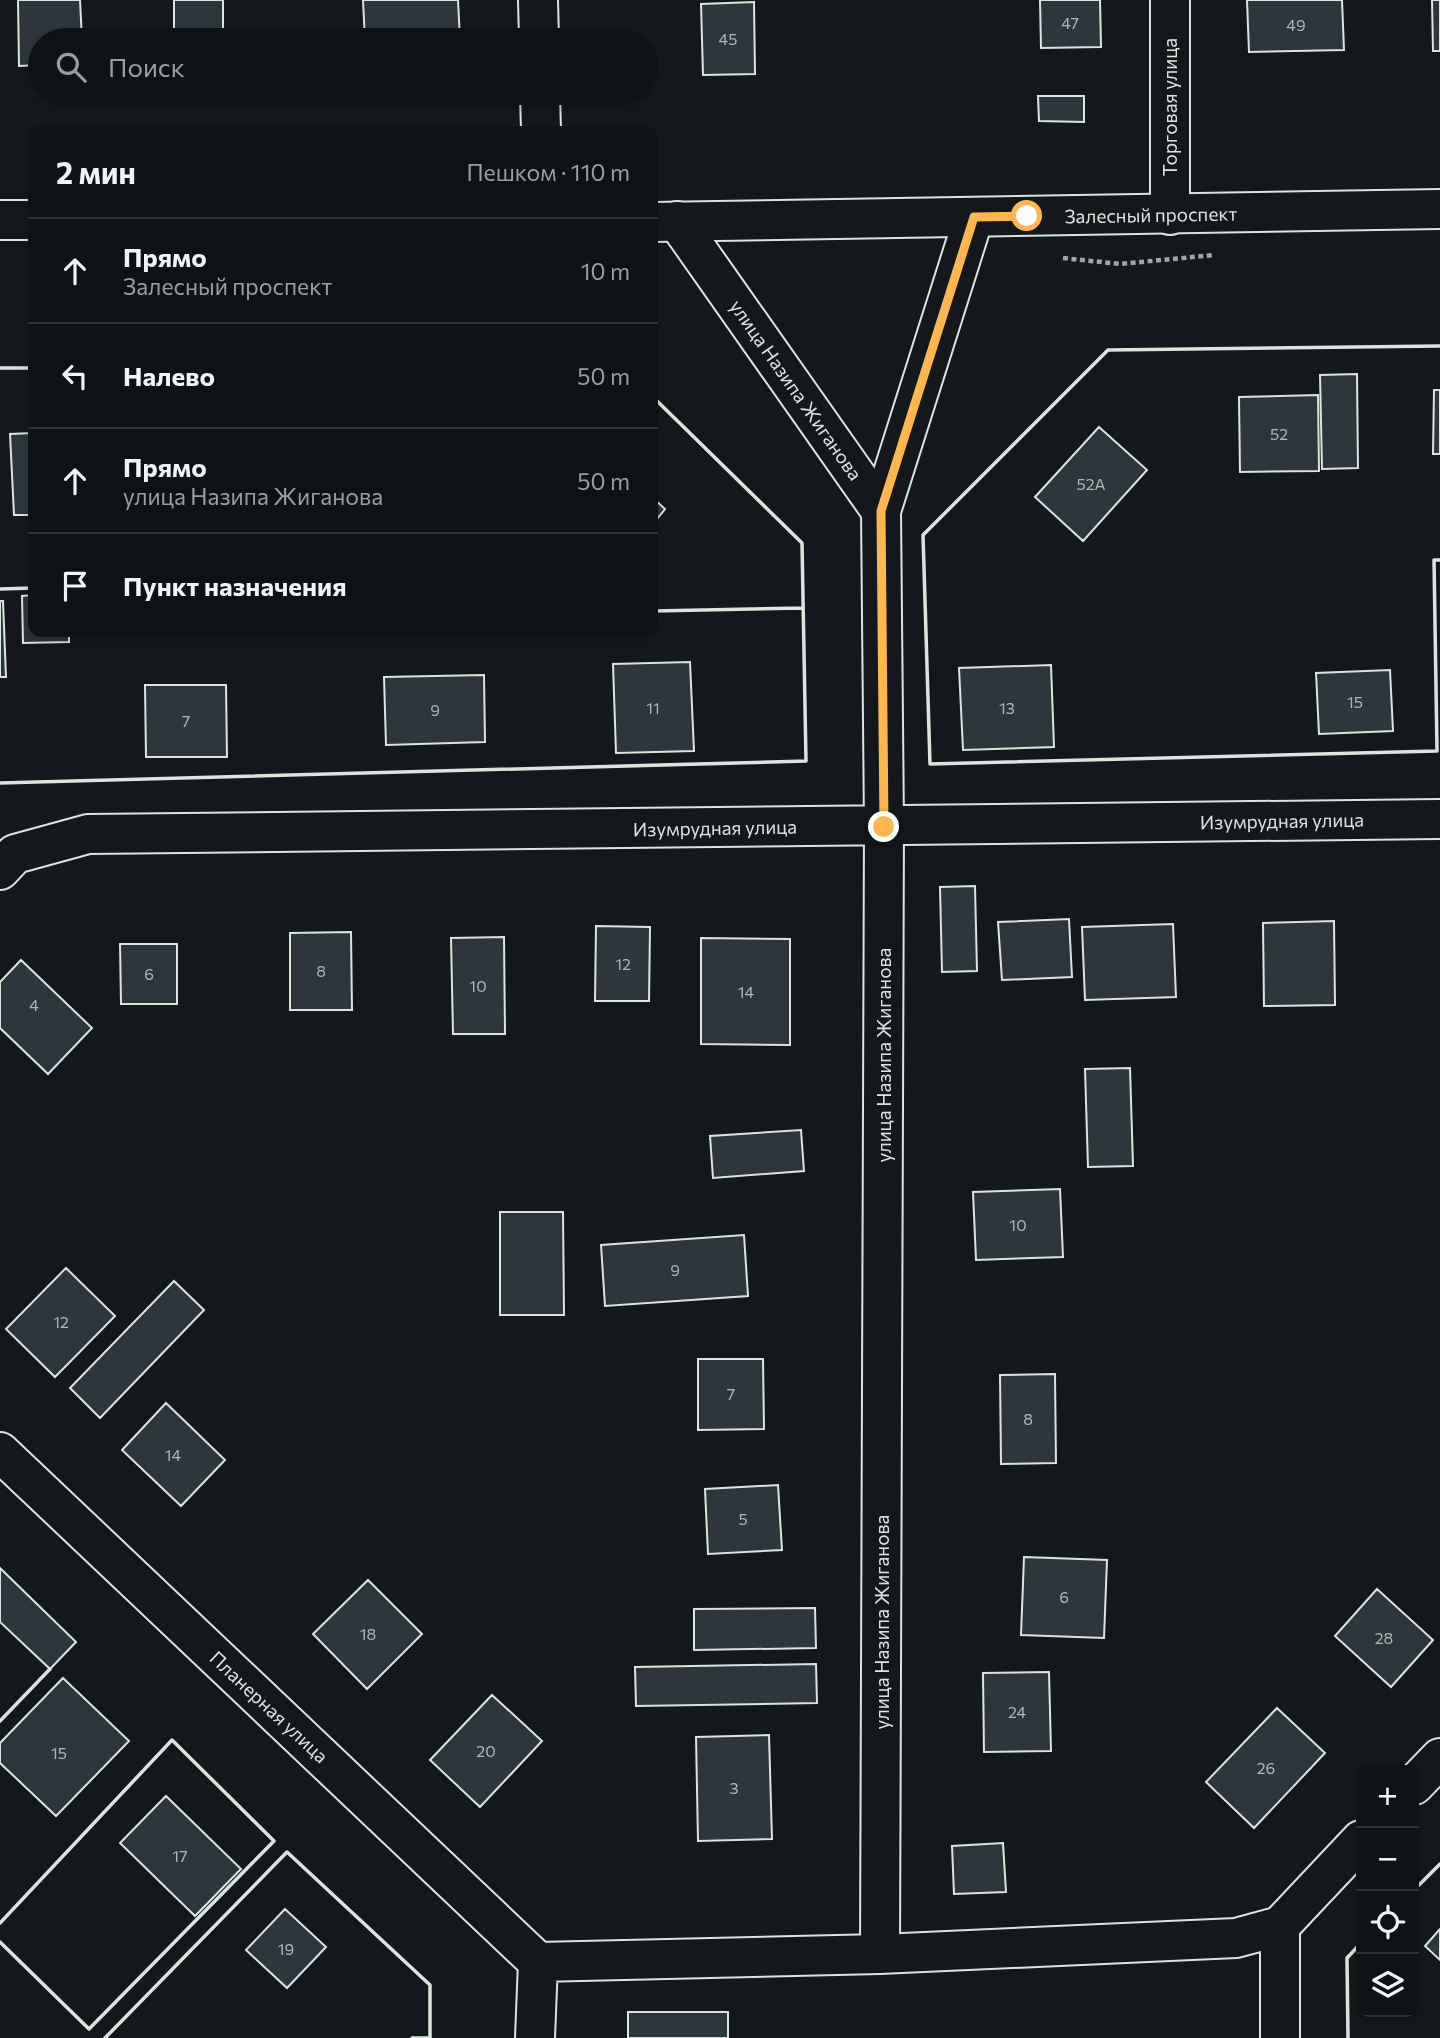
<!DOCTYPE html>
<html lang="ru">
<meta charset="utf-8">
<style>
body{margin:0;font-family:Commissioner,sans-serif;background:#1d2022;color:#f1f3f6}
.controls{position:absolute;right:21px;bottom:21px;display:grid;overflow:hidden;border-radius:14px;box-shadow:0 4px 10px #0003}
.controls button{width:63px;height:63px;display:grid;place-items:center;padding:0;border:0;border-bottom:2px solid #2f3234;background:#0f1215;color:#f1f3f6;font:35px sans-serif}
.stop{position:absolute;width:21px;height:21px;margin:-16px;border:5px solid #ffb74d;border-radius:50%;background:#fff}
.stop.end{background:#ffb74d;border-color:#fff;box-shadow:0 2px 7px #0008}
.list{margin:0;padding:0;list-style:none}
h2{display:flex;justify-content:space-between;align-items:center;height:91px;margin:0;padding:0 28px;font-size:30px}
h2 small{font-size:23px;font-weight:400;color:#9b9ea0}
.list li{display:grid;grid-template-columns:46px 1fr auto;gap:21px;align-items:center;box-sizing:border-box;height:105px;padding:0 28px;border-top:2px solid #2f3234}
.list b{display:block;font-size:26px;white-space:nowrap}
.list p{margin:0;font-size:23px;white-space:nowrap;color:#9b9ea0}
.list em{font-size:23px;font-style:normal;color:#9b9ea0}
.icon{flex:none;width:38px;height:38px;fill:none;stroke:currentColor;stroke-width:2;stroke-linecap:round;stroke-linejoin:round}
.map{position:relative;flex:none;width:1440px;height:2038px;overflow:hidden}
.search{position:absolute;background:#0f1215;box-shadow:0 4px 10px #0003;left:28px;top:28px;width:630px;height:77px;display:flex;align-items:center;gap:18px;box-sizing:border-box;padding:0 24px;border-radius:38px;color:#9b9ea0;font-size:26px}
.panel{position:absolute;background:#0f1215;box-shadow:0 4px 10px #0003;left:28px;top:126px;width:630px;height:511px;border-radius:14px}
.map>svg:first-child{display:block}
</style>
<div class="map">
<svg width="1440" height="2038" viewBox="0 0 1440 2038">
<rect width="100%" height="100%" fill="#14181c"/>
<path fill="#2c363c" stroke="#d8e6dc" stroke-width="2" d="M18,0h62l2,40h-42v25l-21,1z
M174,0h49v40h-49z
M363,0h95l2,40h-95z
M1040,0h60l1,47 -60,1z
M1247,0h95l2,50 -95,2z
M1432,0h8v51h-7z
M754,2l1,72 -52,1 -2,-71z
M1038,96h46v26l-45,-1z
M1357,374l1,94 -36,1 -2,-94z
M1434,390h6v64h-7z
M1318,395l1,76 -79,1 -1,-75z
M1099,427l48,43 -64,71 -48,-44z
M33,433v82h-19l-4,-81z
M653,498l12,11 -12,15z
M33,595v37h36v10l-46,1 -1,-47z
M0,601h3l3,76h-6z
M690,662l4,89 -78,2 -3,-89z
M1051,665l3,82 -91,3 -4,-82z
M1390,670l3,61 -74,3 -3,-61z
M484,675l1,67 -99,3 -2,-68z
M145,685h81l1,72h-81z
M975,886l2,85 -35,1 -2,-85z
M1069,919l3,58 -70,3 -4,-58z
M1334,921l1,84 -71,1 -1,-83z
M1173,924l3,73 -91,3 -3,-73z
M596,926l54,1 -1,74h-54z
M351,932l1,78h-62v-77z
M504,937l1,97h-52l-2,-96z
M701,938l89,1v106l-89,-1z
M120,944h57v60h-56z
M21,960l71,68 -44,46 -48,-46v-46z
M1130,1068l3,98 -45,1 -3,-98z
M801,1130l3,41 -91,7 -3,-42z
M1060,1189l3,68 -87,3 -3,-68z
M500,1212h63l1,103h-64z
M744,1235l4,61 -143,10 -4,-61z
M66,1268l49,48 -60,61 -49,-48z
M174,1281l30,29 -104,108 -30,-30z
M698,1359h65l1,70 -66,1z
M1055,1374l1,89 -55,1 -1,-89z
M166,1403l59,57 -44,46 -59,-56z
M778,1485l4,65 -74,4 -3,-65z
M1024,1557l83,3 -3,78 -83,-3z
M0,1568l76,74 -26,27 -50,-47z
M368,1580l54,54 -55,55 -54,-55z
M1377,1589l56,51 -42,47 -56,-51z
M815,1608l1,40 -122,2v-41z
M816,1664l1,39 -181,3 -1,-39z
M1049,1672l2,79 -67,1 -1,-79z
M63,1678l66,63 -73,75 -56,-53v-20z
M492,1695l50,46 -62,66 -50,-47z
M1277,1708l48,45 -71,75 -48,-46z
M769,1735l3,104 -74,2 -2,-104z
M166,1796l75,73 -46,47 -75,-73z
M1003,1843l3,49 -52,2 -2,-48z
M285,1909l41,38 -39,41 -41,-38z
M1440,1929v31l-15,-14z
M628,2012h100v26h-100z"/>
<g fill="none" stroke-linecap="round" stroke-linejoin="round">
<g stroke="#d8e6dc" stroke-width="42">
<path id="minor" d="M538,0l1,40
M1170,0v215
M540,93l1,38
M677,221l204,290 3,315 -4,1128
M881,511l93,-294
M0,870l15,-16 73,-20 1352,-15
M0,1452l538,510
M1414,1785l26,-27
M1280,1926l81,-86
M1280,1926v112
M538,1962l342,-8 356,-16 44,-12
M535,2038l3,-76"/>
</g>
<g stroke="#d8e6dc" stroke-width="42">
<path id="major" d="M0,220h33
M653,222l787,-13"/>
</g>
<path stroke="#9da8a2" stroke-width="4.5" stroke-dasharray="5 3.5" stroke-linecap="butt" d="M1063,258l57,6 94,-9"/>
<use href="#minor" stroke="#14181c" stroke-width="38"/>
<use href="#major" stroke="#14181c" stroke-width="38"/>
<path stroke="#d8e6dc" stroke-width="3.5" d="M1440,346l-332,4 -185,185 7,229 507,-13 -3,-191h6
M0,368h33
M0,589l33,-1
M653,611l150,-3
M0,783l806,-22 -4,-218 -149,-146
M0,1721l50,-52
M1414,1890l26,-26
M0,1923l172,-183 102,101 -185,188 -89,-87
M105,2038l182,-186 143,133v53h-18
M1348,2038l-1,-80 14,-15"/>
</g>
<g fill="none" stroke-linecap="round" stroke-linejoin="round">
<path stroke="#ffb74d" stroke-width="9" d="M884,827l-3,-316 93,-294 53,-1"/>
</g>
<g text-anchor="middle" stroke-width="5" stroke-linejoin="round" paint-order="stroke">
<g font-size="16" fill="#adbab4">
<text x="1070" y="29">47</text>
<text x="1296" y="31">49</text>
<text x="728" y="45">45</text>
<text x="1279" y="440">52</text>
<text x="1091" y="490">52А</text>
<text x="1355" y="708">15</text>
<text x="653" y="714">11</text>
<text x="1007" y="714">13</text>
<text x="435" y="716">9</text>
<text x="186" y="727">7</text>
<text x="623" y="970">12</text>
<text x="321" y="977">8</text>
<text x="149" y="980">6</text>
<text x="478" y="992">10</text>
<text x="746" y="998">14</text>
<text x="34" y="1011">4</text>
<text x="1018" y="1231">10</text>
<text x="675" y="1276">9</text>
<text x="61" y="1328">12</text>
<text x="731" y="1400">7</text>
<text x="1028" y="1425">8</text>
<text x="173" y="1461">14</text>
<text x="743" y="1525">5</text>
<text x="1064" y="1603">6</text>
<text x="368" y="1640">18</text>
<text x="1384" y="1644">28</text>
<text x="1017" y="1718">24</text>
<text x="486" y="1757">20</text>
<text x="59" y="1759">15</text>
<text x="1266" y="1774">26</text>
<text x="734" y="1794">3</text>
<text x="180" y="1862">17</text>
<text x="286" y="1955">19</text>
</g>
<g font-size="19" fill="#d8e6dc" stroke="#14181c">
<text transform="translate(1170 107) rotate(-90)" y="7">Торговая улица</text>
<text transform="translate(1151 215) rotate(-1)" y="7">Залесный проспект</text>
<text transform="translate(796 390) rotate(55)" y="7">улица Назипа Жиганова</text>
<text transform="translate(1282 821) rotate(-1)" y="7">Изумрудная улица</text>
<text transform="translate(715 828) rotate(-1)" y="7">Изумрудная улица</text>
<text transform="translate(884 1055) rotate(-90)" y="7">улица Назипа Жиганова</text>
<text transform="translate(882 1622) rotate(-90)" y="7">улица Назипа Жиганова</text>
<text transform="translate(269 1707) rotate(43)" y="7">Планерная улица</text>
</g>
</g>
</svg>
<div class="controls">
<button>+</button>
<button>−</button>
<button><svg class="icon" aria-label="locate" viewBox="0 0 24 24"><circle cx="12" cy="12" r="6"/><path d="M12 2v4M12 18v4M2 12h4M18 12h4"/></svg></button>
<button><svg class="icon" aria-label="layers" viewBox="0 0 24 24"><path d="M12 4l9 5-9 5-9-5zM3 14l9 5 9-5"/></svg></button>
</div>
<div class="stop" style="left:1027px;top:216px"></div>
<div class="stop end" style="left:884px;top:827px"></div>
<div class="search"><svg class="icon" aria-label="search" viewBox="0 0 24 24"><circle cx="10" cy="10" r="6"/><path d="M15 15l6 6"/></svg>Поиск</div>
<section class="panel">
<h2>2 мин<small>Пешком · 110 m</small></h2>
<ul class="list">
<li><svg class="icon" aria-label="ahead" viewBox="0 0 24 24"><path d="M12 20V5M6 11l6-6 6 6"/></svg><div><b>Прямо</b><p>Залесный проспект</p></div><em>10 m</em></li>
<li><svg class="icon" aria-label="left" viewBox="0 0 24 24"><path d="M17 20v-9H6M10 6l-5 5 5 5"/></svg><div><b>Налево</b></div><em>50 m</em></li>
<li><svg class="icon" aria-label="ahead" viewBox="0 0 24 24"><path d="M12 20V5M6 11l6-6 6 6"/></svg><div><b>Прямо</b><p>улица Назипа Жиганова</p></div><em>50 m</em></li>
<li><svg class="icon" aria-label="arrive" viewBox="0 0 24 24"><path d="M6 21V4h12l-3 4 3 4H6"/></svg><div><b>Пункт назначения</b></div></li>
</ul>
</section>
</div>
